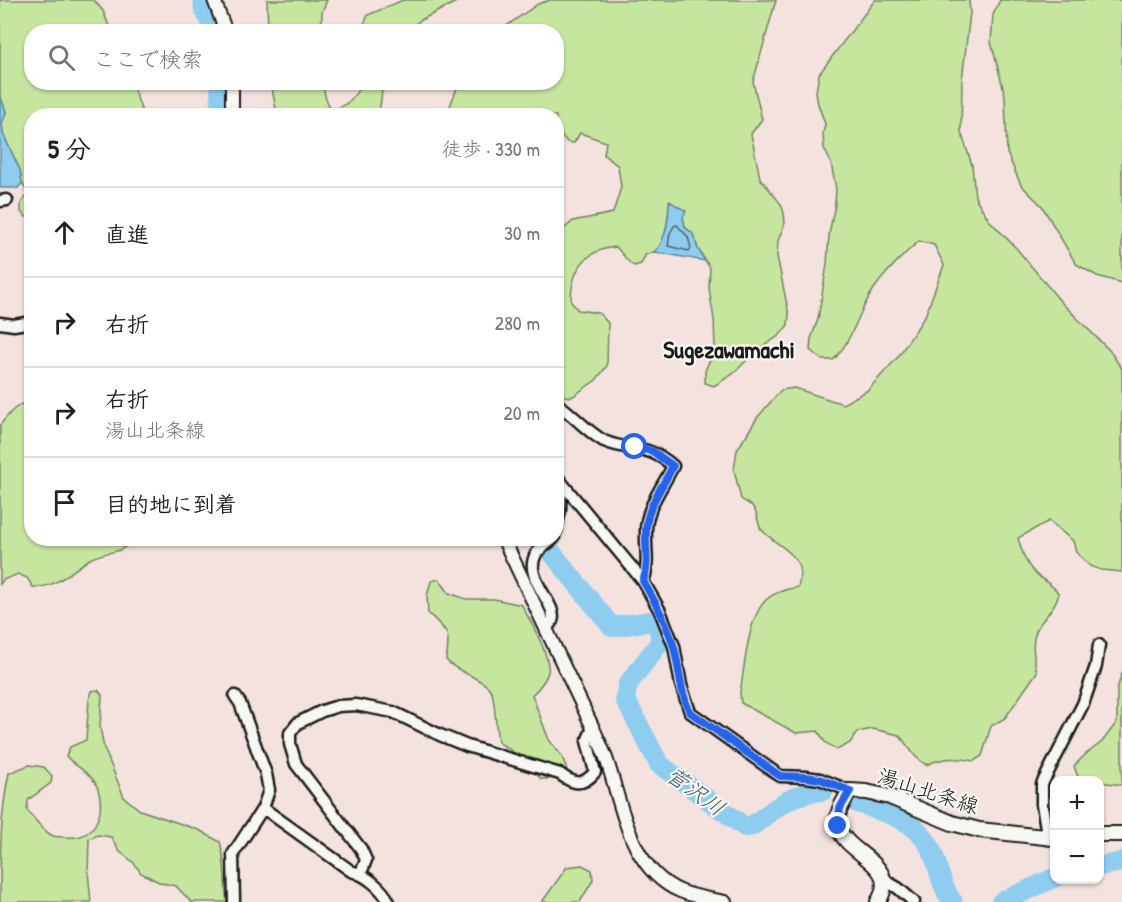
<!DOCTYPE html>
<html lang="ja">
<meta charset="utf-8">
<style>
body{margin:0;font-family:"Patrick Hand","Klee One",sans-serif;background:#f6f6f6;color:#202124}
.controls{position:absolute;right:18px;bottom:18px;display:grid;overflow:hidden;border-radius:12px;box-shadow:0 2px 4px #0004}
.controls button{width:54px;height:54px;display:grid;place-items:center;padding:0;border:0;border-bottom:2px solid #e0e0e0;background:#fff;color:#202124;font:30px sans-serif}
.stop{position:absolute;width:18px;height:18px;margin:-14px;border:4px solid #2563eb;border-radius:50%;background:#fff}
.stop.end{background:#2563eb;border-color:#fff;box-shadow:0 2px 6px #0008}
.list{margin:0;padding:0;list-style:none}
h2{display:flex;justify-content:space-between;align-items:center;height:78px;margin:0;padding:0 24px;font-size:26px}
h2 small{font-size:20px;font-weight:400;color:#757577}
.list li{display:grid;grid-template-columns:39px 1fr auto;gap:18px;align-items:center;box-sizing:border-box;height:90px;padding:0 24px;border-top:2px solid #e0e0e0}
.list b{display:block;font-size:22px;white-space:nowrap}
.list p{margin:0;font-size:20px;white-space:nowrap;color:#757577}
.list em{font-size:20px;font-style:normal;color:#757577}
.icon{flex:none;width:33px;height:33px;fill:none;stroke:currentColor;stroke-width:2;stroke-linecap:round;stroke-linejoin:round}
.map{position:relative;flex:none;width:1122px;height:902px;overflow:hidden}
.search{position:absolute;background:#fff;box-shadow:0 2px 4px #0004;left:24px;top:24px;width:540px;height:66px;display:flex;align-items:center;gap:15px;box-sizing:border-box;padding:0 21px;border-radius:24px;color:#757577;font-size:22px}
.panel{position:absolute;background:#fff;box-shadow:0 2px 4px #0004;left:24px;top:108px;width:540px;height:438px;border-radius:24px}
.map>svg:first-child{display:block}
</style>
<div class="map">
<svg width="1122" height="902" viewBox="0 0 1122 902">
<rect width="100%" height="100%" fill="#f4e2df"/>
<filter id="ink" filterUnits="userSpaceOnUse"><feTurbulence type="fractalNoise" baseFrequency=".0167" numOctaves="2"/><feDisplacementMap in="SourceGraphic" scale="12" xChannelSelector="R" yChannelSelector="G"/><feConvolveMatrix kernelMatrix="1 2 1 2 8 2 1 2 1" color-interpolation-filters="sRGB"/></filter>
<g filter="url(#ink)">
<path fill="#c6e69f" stroke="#71815e" stroke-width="1.5" d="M0,0h94l9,11 8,20 -79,1v50l100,1 11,32 -111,1 -1,100 -5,1 -5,-5v-9l6,-7 -1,-7 -4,-6 -2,-13 -17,-36 -1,-10 4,-12 -6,-17z
M267,0h60l-5,12 -1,19h-53z
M403,0h57l-39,20 -16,11h-39l-2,-7 4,-9z
M550,0h226l-23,82 9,37 -11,15 9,44 21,26 3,9 1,10 -7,18 -1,15 12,59 -1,10 -9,11 -21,13 -25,25 -19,12 -9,-3v-12l10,-23 -1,-28 -5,-32 1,-20 -12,-19 -5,-15 -8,-7 -2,-10 -13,-16c-2,12 -3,43 -15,50 0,1 -8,3 -9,3l-5,10 -7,2c-8,-5 -11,-12 -18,-19 -32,3 -45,24 -45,55l7,8 21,3 9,10 -1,43 -11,14 -24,17 -15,-2v-160l16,-14 40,-8 8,-26 -3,-21 -14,-11 2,-13 -26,-9 -6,10 -7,-1 -10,-12 -1,-14 -105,-1 -1,-9 9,-23 97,-1v-50l-57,-1 39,-27z
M875,0h94l1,13 -8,67 -1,52 11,33 3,32 14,23 28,29 44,53 49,49 12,18v203l-21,-2 -11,-4 -14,-14 -3,-11 -24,-20 -31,17c4,14 8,28 20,38 8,6 15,9 21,18 -4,13 -11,19 -19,30 -10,14 -7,31 -3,48l-32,46 -14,8 -9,30 -8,5c-18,-4 -31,-4 -48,4l-10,-8 -17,-22 -26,-6 -16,3 -7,11 -13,7 -12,-8 -7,-11 -22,2 -55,-30 -1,-10c5,-26 7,-76 27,-94 8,-7 20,-10 31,-12 10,-34 -20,-38 -37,-58 -4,-6 -3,-16 -8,-22 -3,-3 -8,-5 -12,-8l-7,-29 3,-20 20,-32 24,-28 13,-2 49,16 25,-14 30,-33 27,-41 19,-51 -10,-20 -15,-4c-17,15 -34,31 -47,51 -14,21 -20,50 -39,68h-11l-12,-10 1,-11 7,-20 9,-55 2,-29 6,-31 1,-15 -5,-26 -7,-15 -1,-14 2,-10 -7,-20 -2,-12 3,-18z
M1000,0h122v283l-25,-7 -21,-12 -34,-58 -21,-21 -14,-32 -2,-58 -14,-53 2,-27z
M271,83h51l4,16 5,10c16,-1 24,-13 31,-26h21l-4,32h-102z
M31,401l1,137 105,1c-5,3 -13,10 -20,12 -9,2 -18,3 -27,8 -18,11 -34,30 -57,28l-6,-9 -9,-4 -15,6 -3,4v-159c9,-11 17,-22 31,-24z
M439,579l10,14 17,6h28l28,6c7,15 29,50 26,67 -2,9 -10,17 -16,23l17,45 13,16 5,14 -17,9h-9l-23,-24 -20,-13c-2,-12 -3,-40 -6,-49 -5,-14 -35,-20 -46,-33 5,-30 2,-27 -18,-47l-1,-17 4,-15z
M1122,673v112l-22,-3v-2h-21l-5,-14 12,-12 16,-12 15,-20v-33z
M98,690l4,5 -2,32 4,21 20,49 16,13 59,20 21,12c6,18 4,41 7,60h-36l-15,-16 -15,-3 -20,-10 -8,-11 -14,-11 -8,-14 -13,-2 -9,4 -1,33 3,30h-91c0,-44 0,-87 9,-129l20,-8 15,2 8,9 -1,7 -23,17 -1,10c7,9 16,21 26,26 4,1 10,1 14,1 29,3 38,-25 31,-48 -5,-16 -22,-21 -32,-33l4,-9 16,-7 3,-40 3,-9z
M582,865l10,5 1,10 -13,22h-38l25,-35z"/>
<path fill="#8ecdef" stroke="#60869b" stroke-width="1.5" d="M0,95l6,17 -4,12 1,10 17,36 2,13 -4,5h-18z
M669,201l17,10 -3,6 2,10 8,7 5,15 7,12 -50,-9c12,-14 14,-34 14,-51z"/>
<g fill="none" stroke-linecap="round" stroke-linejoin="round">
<path stroke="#4a6370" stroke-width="1.5" d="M677,225l11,12 3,11 -2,3 -21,-5 2,-13 4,-7z"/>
<path stroke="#8ecdef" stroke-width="20" d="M203,0l1,9 12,23
M220,82l1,34
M549,538l-1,10 64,79 38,-6 8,5 3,15 -33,43 -3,15 34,65 86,63 7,-1c23,-18 41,-34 71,-35
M855,802c35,13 67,17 80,57 5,15 8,31 18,43
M1100,866l22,-4
M1001,902l53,-24"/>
<g stroke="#1c1c1c" stroke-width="15">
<path id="minor" d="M0,201l7,-1
M0,323l14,2 18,-3
M556,403c17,11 31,29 48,38 27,12 42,1 69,25 -9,18 -22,35 -26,55 -4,20 4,42 -4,60
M556,476l87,105 17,30 14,35 7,39 9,27 90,64 26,1 14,2 30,12
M556,531l4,-21 1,-29
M546,629c1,-2 5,-6 6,-8 7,-16 -30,-43 -16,-67 5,-7 12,-10 18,-16
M263,808l88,63c15,4 31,17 38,31
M1048,839l-6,-34v-21l41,-80 13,-38 3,-21
M361,873l5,-13 -5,-11 -65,-85 -6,-20v-11l8,-10 24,-12 16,-5 18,-1 37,7 47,23 27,11 93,28c14,11 23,12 35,-2l-8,-31 6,-13
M884,880l14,8 16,14
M234,902l-1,-48 30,-46 6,-18 -3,-16 -26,-71 -5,-7"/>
</g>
<g stroke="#1c1c1c" stroke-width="16">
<path id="tertiary" d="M214,0l12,32
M232,116v-34
M503,538l90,190c4,9 9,19 13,30 16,46 23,111 74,133 14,6 31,8 45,11"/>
</g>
<g stroke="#1c1c1c" stroke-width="18">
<path id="secondary" d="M1100,834h22
M878,902c24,-39 -32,-46 -40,-76 -3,-13 6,-25 12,-35l16,1 24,5 62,26 27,7 75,8"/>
</g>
<use href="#minor" stroke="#f6f6f2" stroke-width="10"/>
<use href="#tertiary" stroke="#f6f6f2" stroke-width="12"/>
<use href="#secondary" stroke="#f6f6f2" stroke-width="14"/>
</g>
</g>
<g fill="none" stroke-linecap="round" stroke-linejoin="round" filter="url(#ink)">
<path stroke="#2563eb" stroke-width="8" d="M635,447l17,4 21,15c-9,18 -22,35 -26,55 -4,20 4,42 -4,60 12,21 23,40 30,63 7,23 6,46 17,68l90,64 26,1 14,2 30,12 -10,17 -2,18"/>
</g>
<g text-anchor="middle" stroke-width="4.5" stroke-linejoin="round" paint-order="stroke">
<g font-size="21" fill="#1c1c1c" stroke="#f6f6f2">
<text transform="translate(928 791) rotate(18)" y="7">湯山北条線</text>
</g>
<g font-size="22" font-style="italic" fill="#445a66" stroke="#f6f6f2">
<text transform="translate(696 791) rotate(36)" y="8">菅沢川</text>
</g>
<g font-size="24" font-weight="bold" fill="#1c1c1c" stroke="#f6f6f2">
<text x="729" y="358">Sugezawamachi</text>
</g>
</g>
</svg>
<div class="controls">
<button>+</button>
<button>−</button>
</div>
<div class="stop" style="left:635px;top:447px"></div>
<div class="stop end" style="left:838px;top:826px"></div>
<div class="search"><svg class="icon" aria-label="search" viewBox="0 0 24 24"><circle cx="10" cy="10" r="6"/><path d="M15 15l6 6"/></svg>ここで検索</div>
<section class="panel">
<h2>5 分<small>徒歩 · 330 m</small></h2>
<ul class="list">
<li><svg class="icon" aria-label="ahead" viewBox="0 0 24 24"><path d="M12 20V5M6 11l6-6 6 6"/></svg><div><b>直進</b></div><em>30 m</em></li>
<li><svg class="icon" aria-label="right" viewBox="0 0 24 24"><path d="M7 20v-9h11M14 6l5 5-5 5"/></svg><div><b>右折</b></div><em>280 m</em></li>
<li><svg class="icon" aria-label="right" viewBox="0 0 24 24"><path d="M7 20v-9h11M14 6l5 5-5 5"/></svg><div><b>右折</b><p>湯山北条線</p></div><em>20 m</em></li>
<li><svg class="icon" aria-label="arrive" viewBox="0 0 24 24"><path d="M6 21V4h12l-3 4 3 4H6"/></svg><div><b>目的地に到着</b></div></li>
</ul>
</section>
</div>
